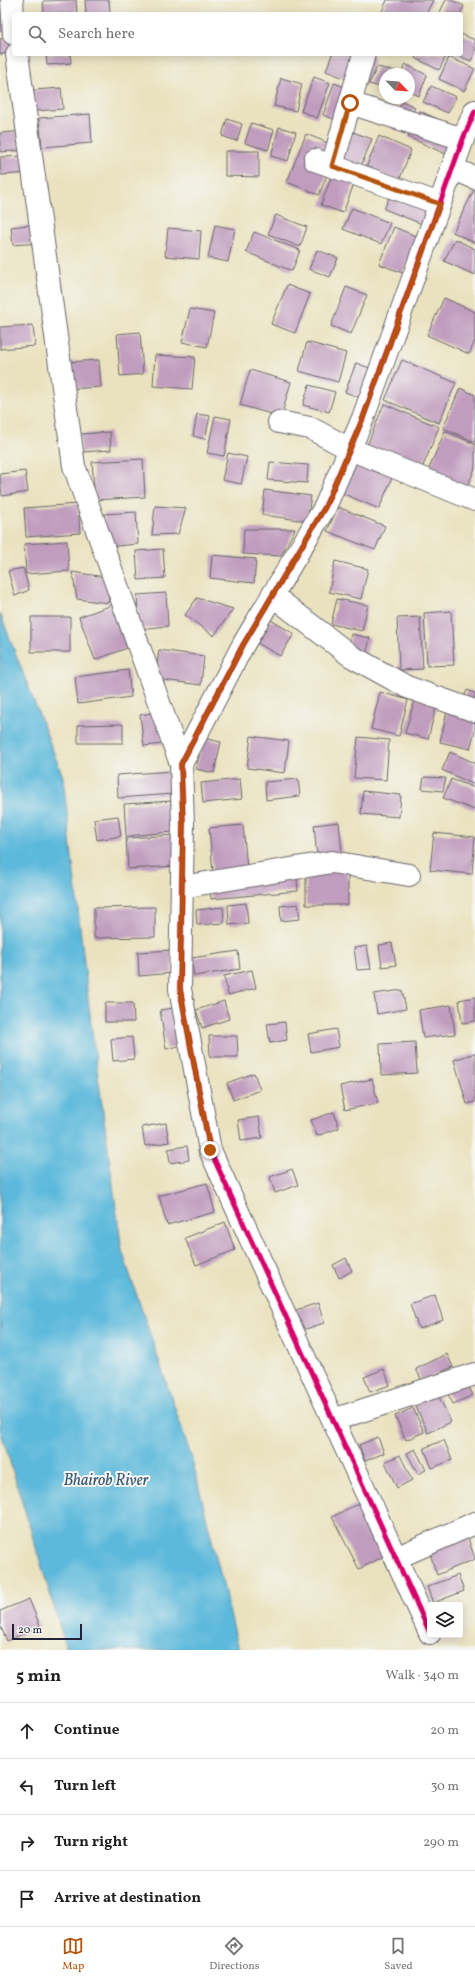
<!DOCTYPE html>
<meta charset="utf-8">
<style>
body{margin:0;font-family:Vollkorn,serif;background:#f6f6f6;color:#222}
.controls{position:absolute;right:12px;bottom:12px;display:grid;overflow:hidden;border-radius:4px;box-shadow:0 2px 10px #0003}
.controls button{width:36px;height:36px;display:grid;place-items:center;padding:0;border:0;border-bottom:1px solid #e0e0e0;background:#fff;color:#222;font:20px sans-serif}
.compass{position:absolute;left:379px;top:68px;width:36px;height:36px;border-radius:50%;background:#fff;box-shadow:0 2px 10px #0003;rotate:115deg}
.scale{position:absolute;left:12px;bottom:10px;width:70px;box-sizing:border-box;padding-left:4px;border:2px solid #22223b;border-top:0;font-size:11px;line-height:14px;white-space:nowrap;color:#22223b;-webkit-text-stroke:3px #f6f6f2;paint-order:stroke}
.stop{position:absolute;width:12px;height:12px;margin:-9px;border:3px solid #b45309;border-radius:50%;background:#fff}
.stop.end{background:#b45309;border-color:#fff;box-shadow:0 1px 4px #0008}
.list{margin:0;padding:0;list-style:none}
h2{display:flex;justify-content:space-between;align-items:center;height:52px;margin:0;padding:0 16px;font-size:17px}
h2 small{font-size:13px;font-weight:400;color:#767676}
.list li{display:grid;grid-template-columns:26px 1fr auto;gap:12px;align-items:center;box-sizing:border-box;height:56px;padding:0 16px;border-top:1px solid #e0e0e0}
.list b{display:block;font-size:15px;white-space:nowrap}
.list em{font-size:13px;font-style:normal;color:#767676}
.icon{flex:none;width:22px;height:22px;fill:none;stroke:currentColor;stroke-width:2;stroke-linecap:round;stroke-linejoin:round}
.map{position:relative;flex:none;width:475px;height:1650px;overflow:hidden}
.search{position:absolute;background:#fff;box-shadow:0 2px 10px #0003;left:12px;right:12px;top:12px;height:44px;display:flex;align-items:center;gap:10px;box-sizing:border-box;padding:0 14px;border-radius:4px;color:#767676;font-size:15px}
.sheet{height:276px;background:#fff}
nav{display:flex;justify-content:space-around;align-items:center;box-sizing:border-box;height:56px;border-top:1px solid #e0e0e0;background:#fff;font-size:11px;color:#767676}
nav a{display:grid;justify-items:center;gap:2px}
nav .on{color:#b45309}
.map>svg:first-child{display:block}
</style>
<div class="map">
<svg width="475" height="1650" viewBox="0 0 475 1650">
<rect width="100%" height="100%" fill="#f6f6f2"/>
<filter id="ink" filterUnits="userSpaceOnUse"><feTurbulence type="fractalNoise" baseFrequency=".025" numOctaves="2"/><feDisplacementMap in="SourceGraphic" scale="8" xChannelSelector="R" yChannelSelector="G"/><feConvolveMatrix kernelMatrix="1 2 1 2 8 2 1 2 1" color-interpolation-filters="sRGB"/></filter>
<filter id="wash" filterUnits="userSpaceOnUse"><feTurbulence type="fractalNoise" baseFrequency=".012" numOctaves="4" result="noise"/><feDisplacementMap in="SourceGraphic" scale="16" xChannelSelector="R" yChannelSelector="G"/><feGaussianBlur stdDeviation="0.9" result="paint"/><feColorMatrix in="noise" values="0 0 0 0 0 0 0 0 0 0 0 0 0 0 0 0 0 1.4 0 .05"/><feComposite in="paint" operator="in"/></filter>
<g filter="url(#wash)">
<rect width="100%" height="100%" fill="#eae2bf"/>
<path fill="#5db9db" stroke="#406e8b" d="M0,613l63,164 28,247 31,227 70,208 47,191h-172l-67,-221z"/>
<g id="blocks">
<path fill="#c09cbe" d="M76,0l1,14h-33l-1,-13z
M85,0h24l1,14h-24z
M387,0h46l-7,14h-45z
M446,0h5l13,6 -4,8h-21z
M5,10l1,21h-6v-20z
M461,34l14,6v13l-4,8 -16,-7h6z
M12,38l1,15 -13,1v-15z
M46,54h24l1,9 -24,2z
M332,54h33l10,4 -10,28 -39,-15z
M417,54h30l-8,16 -24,-12z
M449,57l26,12 -11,22 -25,-12z
M405,64l22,11 -8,21 -10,-5v-17h-8z
M377,67l18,4 -1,3h-9v14l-16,-4z
M314,77l16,6 -13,35 -16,-7z
M281,78l21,6 -6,27 -22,-5z
M334,83l22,8 -12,32 -21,-8z
M431,86l25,11 -8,16 -25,-11z
M61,88l2,21 -28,2 -1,-21z
M402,101l13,6 -10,27 -14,-6z
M420,111l42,19 -12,26 -42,-19z
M90,114l2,29 -50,4 -3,-29z
M227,119l15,5 -5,17 -15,-5z
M251,123l23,7 -6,20 -23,-7z
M279,127l17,5 -8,29 -17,-5z
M25,131l1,19 -26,2v-19z
M353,132l19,7 -11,27 -19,-7z
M306,134l32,13 -19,48 -32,-13z
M379,136l32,14 -12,31 -33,-13z
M225,151h34v26l-34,-1z
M29,156l1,17 -29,2 -1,-18z
M336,164l22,9 -15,40 -22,-8z
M394,187l37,15 -9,22 -38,-15z
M475,188v55l-22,-11z
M352,208l38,15 -9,21 -38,-15z
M276,215l31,12 -7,20 -32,-13z
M38,224l1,19 -26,2 -2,-18z
M215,225l20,4 -7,33 -20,-4z
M394,227l24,10 -15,36 -24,-9z
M168,228l33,3 -2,28 -34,-3z
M254,232l46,18 -8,21 -46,-19z
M455,239l20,10v26l-31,-14z
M317,250l21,8 -8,19 -21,-8z
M287,285l23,9 -15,39 -24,-9z
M346,287l21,8 -16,39 -20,-8z
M444,298l31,14v29l-6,13 -42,-19z
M190,309l24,4 -7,34 -25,-5z
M33,325l2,21 -35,3v-22z
M140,332l3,42 -23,2 -3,-42z
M307,342l39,11 -8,29 -39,-11z
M155,355l40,2 -3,32 -39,-3z
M99,360l2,27 -33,2 -2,-27z
M402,360l54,23 -17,40 -54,-23z
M356,363l19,7 -11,29 -19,-7z
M250,370l41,12 -10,35 -41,-12z
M309,385l26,7 -6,20 -26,-7z
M460,388l15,7v47l-32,-14z
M384,404l55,23 -18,44 -55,-23z
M197,414l13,2 -5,23 -12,-3z
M215,416l16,3 -7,37 -17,-3z
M445,431l30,13v24l-8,20 -39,-17z
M110,432l1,18 -30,2 -1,-18z
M228,453l19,4 -6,27 -19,-4z
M353,455l41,18 -15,36 -42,-18z
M143,459l2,38 -50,3 -3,-38z
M270,462l38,3 -1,18 -39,-3z
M25,471l3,21 -26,4 -2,-22z
M265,490l46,6 -4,25 -45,-6z
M78,504l2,29 -54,4 -2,-29z
M155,506l31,2 -8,26 -26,1z
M338,507l47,19 -10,24 -48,-19z
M136,512l2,32 -32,3 -2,-33z
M244,529h51l-14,27 -38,-2z
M67,541l2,30 -43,3 -2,-30z
M163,549l2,29 -27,2 -2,-29z
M212,555l44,4 -2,24 -44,-5z
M335,561l33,8 -7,30 -32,-7z
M23,568l6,22 -14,6 -7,-25z
M72,572l40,6 -4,25 -31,-4z
M166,593l2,33 -29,3 -2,-34z
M197,598l36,11 -19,27 -29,-21z
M337,599l31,6 -6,26 -31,-7z
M112,605l15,43 -32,12 -16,-43z
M451,611l3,54 -27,1 -3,-53z
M31,617h39v35h-39z
M420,617l3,52 -24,1 -2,-52z
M271,620l23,14 -14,22 -23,-13z
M351,634l19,4 -7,30 -18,-3z
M159,650l45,6 -3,29 -46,-6z
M128,670l3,27 -53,7 -3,-27z
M467,690l8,3v18l-14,-7z
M380,692l28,8 -9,36 -28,-7z
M415,698l22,6 -9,35 -23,-6z
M448,707l27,7v17l-5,18 -30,-7z
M158,712l5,32 -19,2 -4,-31z
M123,724v19h-45v-18z
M251,736l38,5 -4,32 -38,-5z
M358,737l31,3 -3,40 -32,-2z
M203,738l18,4 -7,31 -18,-4z
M450,752l25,11v22l-33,-15z
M172,771l1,23 -55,4 -1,-23z
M424,777l22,1 -3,13 -21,-2z
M240,779l2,20 -39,4 -2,-20z
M298,779l2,17 -34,4 -1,-18z
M451,779l24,9v22l-32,-12z
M363,791l38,4 -2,22 -38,-3z
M171,801l2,31 -47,4 -2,-32z
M118,816l3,20 -24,4 -3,-21z
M339,822l3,32 -25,3 -3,-32z
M243,825l4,44 -34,3 -4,-44z
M434,833l41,4 -3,37 -42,-4z
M174,835l2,31 -48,3 -2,-31z
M296,866l2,25 -87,8 -2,-25z
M306,867l42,1v37h-42z
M246,903l2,20 -19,2 -1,-20z
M298,904l2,15 -19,2 -1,-15z
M155,907v30l-61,1v-30z
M223,907l1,16 -27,2 -1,-15z
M392,943l4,22 -14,2 -3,-22z
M367,946l4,23 -14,1 -3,-22z
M171,950l1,23 -33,3 -1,-24z
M238,951l2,18 -46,7 -3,-18z
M252,970l4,18 -28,7 -4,-19z
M402,990l4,19 -29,5 -3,-20z
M475,997v24l-13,2 -3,-23z
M224,1001l5,18 -27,9 -6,-18z
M105,1003h28l1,19h-29z
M451,1005l4,29 -32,4 -4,-28z
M174,1008l6,38 -14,3 -6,-39z
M285,1022l2,18 -17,3 -3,-19z
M336,1029l3,18 -28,5 -3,-18z
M209,1036h28l1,21h-28z
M132,1037l2,22 -21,2 -2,-22z
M415,1042l2,31 -36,2 -1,-31z
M475,1053v49l-8,2 -13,-44z
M254,1073l6,17 -27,10 -6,-17z
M372,1079l6,24 -33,7 -5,-24z
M334,1112l5,16 -22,8 -6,-16z
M259,1117l3,21 -21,3 -3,-21z
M166,1123l3,19 -24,4 -3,-19z
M187,1146l2,14 -19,3 -2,-14z
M292,1169l6,16 -23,8 -5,-16z
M207,1183l8,29 -48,13 -8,-29z
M225,1222l10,28 -39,15 -11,-27z
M346,1258l6,13 -13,7 -6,-13z
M435,1295l8,25 -24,9 -9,-25z
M318,1303l6,20 -24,8 -7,-20z
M447,1354l6,13 -31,14 -6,-12z
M384,1369l6,16 -20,7 -6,-15z
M465,1380l8,15 -20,9 -9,-18z
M437,1393l14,29 -23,11 -14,-30z
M413,1408l11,24 -18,8 -11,-24z
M378,1437l6,16 -19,8 -6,-16z
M444,1440l8,20 -20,8 -8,-20z
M415,1449l11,21 -8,4 -11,-21z
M400,1455l12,25 -15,8 -12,-26z
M363,1501l27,52 -31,16 -27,-52z
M466,1532l9,27 -38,16 -9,-28z
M458,1575l6,16 -31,12 -6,-16z
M29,1599l11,27 -33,15 -7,-16v-14z"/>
</g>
</g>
<g filter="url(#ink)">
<use href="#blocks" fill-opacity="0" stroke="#686569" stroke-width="1"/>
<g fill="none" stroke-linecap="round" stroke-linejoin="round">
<g stroke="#686569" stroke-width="24">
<path id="minor" d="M12,0l2,34
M17,54l57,412 107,298
M350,103l113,36
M315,160l125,44
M332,166l32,-112
M452,168l23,10
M279,422l31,6 40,21 125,51
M272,595l79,61 56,31 68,24
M182,887l150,-25 77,13
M333,1420l142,-46
M396,1558l79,-35
M430,1633l-220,-483 -30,-161 3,-165 -2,-60 62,-119 82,-138 38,-89 100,-279 12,-28"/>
</g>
<use href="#minor" stroke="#fff" stroke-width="22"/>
<g stroke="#f6f6f2" stroke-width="8">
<path id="cycleway" d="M430,1633l-220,-483 -30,-161 3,-165 -2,-60 62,-119 82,-138 38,-89 100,-279 12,-28"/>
</g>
<use href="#cycleway" stroke="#d6006c" stroke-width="5"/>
</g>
</g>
<g fill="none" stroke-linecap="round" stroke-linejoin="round" filter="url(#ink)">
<path stroke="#b45309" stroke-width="5" d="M210,1150l-30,-161 3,-165 -2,-60 62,-119 82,-138 38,-89 77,-214 -108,-38 18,-63"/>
</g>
<g text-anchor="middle" stroke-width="4" stroke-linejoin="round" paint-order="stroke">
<g font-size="16" font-style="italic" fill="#375773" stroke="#f6f6f2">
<text x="106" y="1485">Bhairob River</text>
</g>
</g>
</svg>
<div class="controls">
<button><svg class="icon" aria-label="layers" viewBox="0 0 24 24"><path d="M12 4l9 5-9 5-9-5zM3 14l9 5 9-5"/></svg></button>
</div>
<svg class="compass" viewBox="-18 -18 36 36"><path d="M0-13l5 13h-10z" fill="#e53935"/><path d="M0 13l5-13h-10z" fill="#767676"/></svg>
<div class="scale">20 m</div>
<div class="stop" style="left:350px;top:103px"></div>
<div class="stop end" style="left:210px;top:1150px"></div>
<div class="search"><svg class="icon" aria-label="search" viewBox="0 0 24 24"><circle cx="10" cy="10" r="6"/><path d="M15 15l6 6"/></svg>Search here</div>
</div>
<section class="sheet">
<h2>5 min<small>Walk · 340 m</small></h2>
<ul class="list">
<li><svg class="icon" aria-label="ahead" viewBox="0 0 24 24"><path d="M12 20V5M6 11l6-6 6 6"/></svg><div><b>Continue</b></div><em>20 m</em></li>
<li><svg class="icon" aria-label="left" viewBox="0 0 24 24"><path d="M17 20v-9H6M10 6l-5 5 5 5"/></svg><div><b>Turn left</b></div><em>30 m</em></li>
<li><svg class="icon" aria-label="right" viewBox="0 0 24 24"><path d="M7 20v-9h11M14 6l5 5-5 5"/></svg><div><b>Turn right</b></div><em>290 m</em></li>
<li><svg class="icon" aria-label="arrive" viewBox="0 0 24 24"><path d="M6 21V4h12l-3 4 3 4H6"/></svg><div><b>Arrive at destination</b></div></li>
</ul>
</section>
<nav>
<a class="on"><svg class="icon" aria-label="map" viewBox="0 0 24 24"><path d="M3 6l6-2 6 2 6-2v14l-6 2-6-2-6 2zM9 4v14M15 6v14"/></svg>Map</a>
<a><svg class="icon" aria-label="directions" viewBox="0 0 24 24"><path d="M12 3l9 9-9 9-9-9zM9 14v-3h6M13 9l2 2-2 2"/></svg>Directions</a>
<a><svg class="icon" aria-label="saved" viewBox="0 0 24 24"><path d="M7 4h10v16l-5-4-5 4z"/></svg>Saved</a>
</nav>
